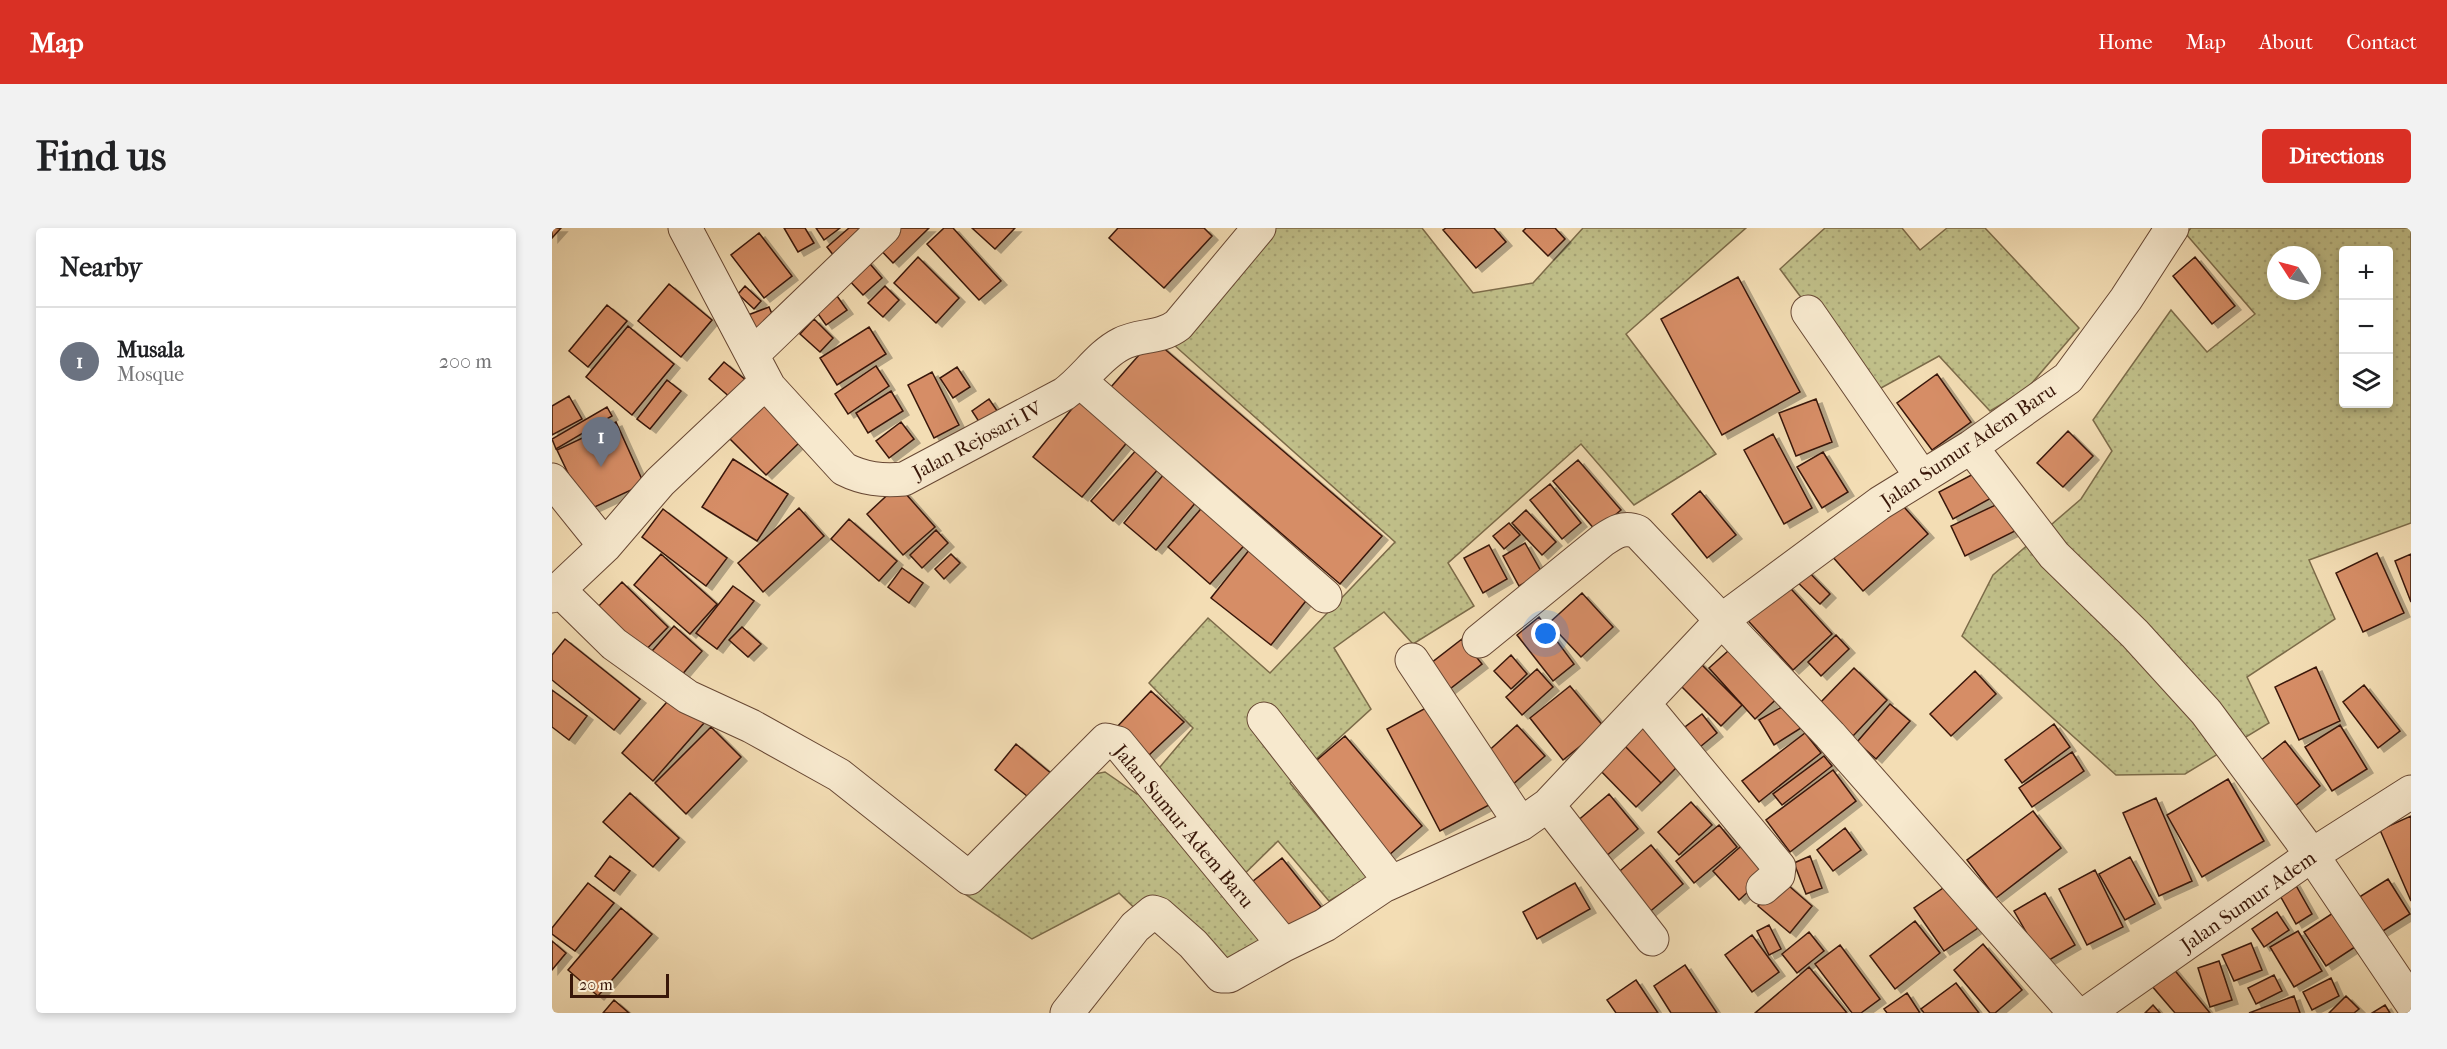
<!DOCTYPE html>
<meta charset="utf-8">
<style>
body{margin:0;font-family:"IM FELL French Canon",serif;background:#f2f2f2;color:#202124}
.controls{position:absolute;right:18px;top:18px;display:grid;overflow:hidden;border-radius:6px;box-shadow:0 3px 9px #0003}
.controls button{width:54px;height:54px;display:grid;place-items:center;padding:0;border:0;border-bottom:2px solid #e0e0e0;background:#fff;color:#202124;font:30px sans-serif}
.compass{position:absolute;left:1715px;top:18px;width:54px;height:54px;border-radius:50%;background:#fff;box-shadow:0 3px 9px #0003;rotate:306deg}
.scale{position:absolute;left:18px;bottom:15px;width:99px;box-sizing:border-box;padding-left:6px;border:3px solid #391709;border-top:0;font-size:16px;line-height:21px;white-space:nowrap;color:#391709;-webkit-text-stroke:4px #f7e9ce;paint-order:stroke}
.you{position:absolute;left:994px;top:406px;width:21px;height:21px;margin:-15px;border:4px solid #fff;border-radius:50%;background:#1a73e8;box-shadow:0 0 0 9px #1a73e833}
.badge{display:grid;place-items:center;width:39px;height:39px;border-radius:50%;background:#d93025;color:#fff;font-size:20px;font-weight:700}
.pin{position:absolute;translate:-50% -50px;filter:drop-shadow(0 2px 3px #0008)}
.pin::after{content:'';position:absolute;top:32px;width:21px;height:18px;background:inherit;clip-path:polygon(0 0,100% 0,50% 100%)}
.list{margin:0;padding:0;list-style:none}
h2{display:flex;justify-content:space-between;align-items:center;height:78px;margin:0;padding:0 24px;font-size:26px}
h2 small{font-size:20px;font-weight:400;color:#757577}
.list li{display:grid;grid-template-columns:39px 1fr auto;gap:18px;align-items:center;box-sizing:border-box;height:108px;padding:0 24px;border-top:2px solid #e0e0e0}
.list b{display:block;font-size:22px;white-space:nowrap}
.list p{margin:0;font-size:20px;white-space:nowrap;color:#757577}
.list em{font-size:20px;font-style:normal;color:#757577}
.icon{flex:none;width:33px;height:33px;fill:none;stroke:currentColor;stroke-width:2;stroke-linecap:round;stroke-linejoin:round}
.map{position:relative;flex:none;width:1859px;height:785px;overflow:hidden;border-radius:6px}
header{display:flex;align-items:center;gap:36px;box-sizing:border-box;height:84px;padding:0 30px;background:#d93025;color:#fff}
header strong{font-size:28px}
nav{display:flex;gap:33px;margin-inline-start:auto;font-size:21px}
.intro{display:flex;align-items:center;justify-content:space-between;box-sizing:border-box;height:144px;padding:0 36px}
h1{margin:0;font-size:42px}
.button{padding:15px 27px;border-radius:6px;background:#d93025;color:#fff;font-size:21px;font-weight:700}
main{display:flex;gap:36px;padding:0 36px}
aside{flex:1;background:#fff;border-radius:6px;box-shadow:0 3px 9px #0003}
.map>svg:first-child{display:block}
</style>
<header>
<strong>Map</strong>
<nav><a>Home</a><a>Map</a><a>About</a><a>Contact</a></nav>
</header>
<div class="intro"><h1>Find us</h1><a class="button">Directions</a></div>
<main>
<aside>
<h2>Nearby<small></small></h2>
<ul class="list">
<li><span class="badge" style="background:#6b7280">1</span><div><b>Musala</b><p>Mosque</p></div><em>200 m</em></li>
</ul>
</aside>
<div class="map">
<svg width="1859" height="785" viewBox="0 0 1859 785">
<defs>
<pattern id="grass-dots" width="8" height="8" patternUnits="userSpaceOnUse" patternTransform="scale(1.5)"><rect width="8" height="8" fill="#c0bf89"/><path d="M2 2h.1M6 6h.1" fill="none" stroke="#a6a375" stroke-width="1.8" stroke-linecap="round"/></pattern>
<filter id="shadow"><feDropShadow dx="6" dy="4" stdDeviation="0" flood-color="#0004"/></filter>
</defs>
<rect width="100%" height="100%" fill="#f3ddb4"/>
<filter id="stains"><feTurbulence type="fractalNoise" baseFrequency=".00333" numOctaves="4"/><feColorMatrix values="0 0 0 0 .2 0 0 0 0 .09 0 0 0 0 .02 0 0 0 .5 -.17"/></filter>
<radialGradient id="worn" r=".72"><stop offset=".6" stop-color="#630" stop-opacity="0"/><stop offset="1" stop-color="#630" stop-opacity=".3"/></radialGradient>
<path fill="url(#grass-dots)" stroke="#7c6b49" stroke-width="1.5" fill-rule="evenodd" d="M722,0h148l51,65 60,-10 50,-55h163l-120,106 90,120 -82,51 -53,-61 -133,119 26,43 -61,38 -29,-32 -50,36 37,61 -81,74 78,95 -39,23 -51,-60 -51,50 42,59 -66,25 -84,-82 -87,46 -73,-49 105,-110 41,-8 32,22 56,-66 -44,-45 59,-65 62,55 125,-131 -221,-197z
M1273,0h77l18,22 27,-22h38l94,100 -53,62 -36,21 -51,-55 -67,37 -92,-124z
M1639,0h220v295l-102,37 26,59 -88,58 22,46 -84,51 -69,1 -154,-139 31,-61 88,-76 31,-48 -19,-31 78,-110 36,42 48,-38 -69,-80zM1792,22h44v154h-44zM1724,27h36v36h-36z"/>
<path fill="#d68d66" stroke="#391709" stroke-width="1.5" filter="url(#shadow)" d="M0,0h9l-9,10z
M232,0h21l9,15 -16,9z
M264,0h24l-16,12z
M297,0h10l8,10 -29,23 -11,-14z
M337,0h40l-36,35 -19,-20z
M392,0h9l48,53 -22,19 -52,-56z
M420,0h43l-20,21z
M566,0h86l8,8 -48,52 -55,-50z
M894,0h48l12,14 -30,26 -33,-38z
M974,0h29l10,11 -17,17 -25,-25z
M207,5l33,43 -28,22 -33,-43z
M366,29l41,41 -23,25 -42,-40z
M1643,29l40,49 -23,18 -39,-48z
M313,30l17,20 -19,17 -18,-19z
M1186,49l62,115 -78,43 -61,-116z
M117,56l43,36 -31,37 -43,-36z
M193,58l16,15 -7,8 -16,-15z
M333,58l14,14 -16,17 -15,-14z
M285,68l10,14 -21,15 -10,-14z
M55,77l20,16 -39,46 -19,-16z
M217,79l8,18 -22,9 -7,-19z
M262,91l19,19 -13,14 -20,-18z
M76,98l46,38 -42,51 -46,-38z
M317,99l17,27 -49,31 -17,-27z
M601,111l229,197 -42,48 -229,-197z
M172,134l23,19 -15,18 -23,-20z
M324,138l13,20 -41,28 -13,-20z
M405,139l13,20 -17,11 -13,-20z
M380,144l27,53 -25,13 -26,-53z
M1385,146l34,48 -39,28 -35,-47z
M115,152l14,11 -31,38 -13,-10z
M339,163l12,20 -35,22 -12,-20z
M17,168l13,23 -30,16v-29z
M437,171l13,19 -17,13 -13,-20z
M1264,171l16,43 -36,14 -17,-43z
M207,172l41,42 -34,33 -41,-41z
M527,172l50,40 -47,57 -49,-40z
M55,179l5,9 -56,33 -4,-10z
M64,194l28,62 -58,27 -29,-61z
M349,194l13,17 -25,19 -13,-17z
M1516,203l25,25 -30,31 -26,-24z
M1221,206l39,74 -28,16 -40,-74z
M586,220l22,19 -47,54 -22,-20z
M1271,224l25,40 -26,16 -25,-41z
M181,231l55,35 -31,47 -55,-34z
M1026,232l43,50 -25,21 -43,-50z
M1427,243l14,26 -40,22 -14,-27z
M612,246l33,27 -41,49 -32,-27z
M998,256l31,39 -19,16 -32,-39z
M346,257l37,42 -32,28 -36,-41z
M1148,263l36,44 -29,23 -35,-44z
M1344,270l32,36 -65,57 -32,-36z
M1452,273l13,29 -52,26 -14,-30z
M654,275l43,37 -39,44 -42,-37z
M247,280l25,28 -61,56 -25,-29z
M111,281l64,49 -21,28 -64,-49z
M974,282l30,32 -14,13 -30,-32z
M297,291l48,42 -18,20 -48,-42z
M957,295l11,12 -16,14 -11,-13z
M384,302l12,13 -26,25 -12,-13z
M973,315l17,30 -23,13 -16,-30z
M937,317l18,34 -24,14 -19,-35z
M698,321l59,48 -38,48 -60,-47z
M1825,325l27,60 -41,19 -27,-59z
M109,326l56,50 -27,30 -56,-49z
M399,326l9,9 -16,16 -9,-10z
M1859,326v48l-16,-41z
M1249,336l29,30 -10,10 -30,-29z
M350,340l21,15 -14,20 -21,-16z
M1230,351l50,55 -39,36 -51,-56z
M70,354l46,45 -30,31 -46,-45z
M181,358l21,15 -37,48 -21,-16z
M1030,365l31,34 -32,30 -32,-34z
M987,389l35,47 -21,17 -36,-46z
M122,398l28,25 -27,32 -29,-25z
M190,399l19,17 -13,13 -19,-17z
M1284,407l13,14 -28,27 -13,-14z
M13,411l75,60 -26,31 -62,-50v-25z
M910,411l20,25 -36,28 -20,-25z
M1185,415l45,51 -27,25 -46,-51z
M959,427l16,19 -16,15 -17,-18z
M1143,430l47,47 -21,21 -47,-47z
M1764,439l24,54 -41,19 -24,-53z
M1302,440l33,32 -34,36 -34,-32z
M985,441l16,18 -31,28 -16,-18z
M1423,443l21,23 -45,42 -21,-22z
M1812,457l36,46 -22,17 -35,-46z
M1018,458l34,41 -41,33 -33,-42z
M0,462l35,26 -18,24 -17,-13z
M599,463l33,31 -36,34 -32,-28z
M121,467l31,28 -51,58 -31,-28z
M883,475l54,102 -49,26 -53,-102z
M1235,476l14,24 -27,17 -15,-25z
M1338,476l20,17 -34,38 -19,-17z
M1150,486l15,19 -17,14 -15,-20z
M1097,488l38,41 -26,26 -39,-40z
M1502,496l16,23 -48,36 -17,-23z
M965,497l28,31 -35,31 -27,-31z
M1788,497l27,44 -35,22 -27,-44z
M159,499l30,30 -55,57 -31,-31z
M1253,505l16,20 -62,49 -17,-21z
M793,508l77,90 -34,30 -77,-91z
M1733,513l35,45 -25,20 -35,-45z
M1070,515l39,40 -25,24 -39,-40z
M464,516l43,36 -21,25 -43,-35z
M1520,524l12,19 -52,36 -13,-19z
M1272,528l8,10 -50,39 -9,-11z
M1281,542l23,31 -66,51 -24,-32z
M1676,551l36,62 -62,36 -35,-62z
M78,565l49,45 -26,29 -50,-45z
M1057,566l29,35 -40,34 -29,-35z
M1604,570l36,83 -33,15 -36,-83z
M1139,574l21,23 -33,30 -21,-23z
M1481,583l28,37 -65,50 -29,-38z
M1859,588v85l-31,-71z
M1167,597l18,22 -43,36 -18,-22z
M1293,600l16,22 -28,21 -16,-21z
M1196,612l25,29 -34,31 -26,-29z
M1099,617l32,39 -42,35 -32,-39z
M58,628l20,15 -16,20 -19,-15z
M1258,628l12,32 -16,6 -12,-31z
M1578,629l25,47 -30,16 -26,-46z
M730,630l39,49 -38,32 -40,-50z
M1543,642l28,57 -36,18 -28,-56z
M1229,651l31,27 -22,27 -32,-27z
M1836,651l22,35 -35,22 -22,-35z
M1742,654l18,32 -16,10 -18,-32z
M36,655l26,20 -39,48 -23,-17v-6z
M1023,655l15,26 -53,30 -14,-27z
M1397,656l29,44 -34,23 -30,-43z
M1493,665l30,52 -31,18 -30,-52z
M69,680l31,26 -54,62 -30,-26z
M1784,683l22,34 -32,21 -22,-34z
M1725,684l12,18 -25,17 -12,-18z
M1363,693l25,32 -45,36 -25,-33z
M1217,697l12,24 -12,6 -12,-24z
M1746,703l24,40 -28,16 -24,-40z
M1257,704l15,19 -27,22 -15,-19z
M1200,707l27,37 -27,20 -27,-37z
M0,713l14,12 -14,17z
M1699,715l11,27 -28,11 -12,-26z
M1431,716l39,46 -27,23h-5l-36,-43z
M1288,717l40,54 -19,14h-9l-37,-49z
M1667,733l13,39 -22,7 -12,-39z
M1133,737l32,48h-46l-17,-27z
M1257,739l38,46h-92z
M1620,739l38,46h-35l-24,-28z
M1722,747l8,16 -26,13 -8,-16z
M1779,750l8,18 -27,14 -9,-18z
M1084,752l22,33h-42l-9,-13z
M1404,755l23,30h-55l-3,-4z
M1355,765l13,20h-33l-3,-4z
M1742,768l6,17h-51z
M1794,768l13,13 -5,4h-25z
M62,772l15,13h-26z
M1601,777l7,8h-15z
M1833,777l5,8h-18z"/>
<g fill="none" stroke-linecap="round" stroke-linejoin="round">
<g stroke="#684834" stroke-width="35">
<path id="minor" d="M133,0l84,159 75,82c20,10 38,12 60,10l160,-85c20,-14 35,-39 57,-50 19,-10 39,-5 57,-19l81,-97
M1256,84l114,165
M201,126l131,-126
M529,154l244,214
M1419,219l83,108 81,79 71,78 106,143 99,147
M0,252l53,66
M7,362l55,54 74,53 63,29 88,49 130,103 137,-138 12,3 166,202 41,-20 58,-39 138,-62 27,-19 174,-185 158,-117 91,-56 97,-69 58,-79 46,-71
M0,368l53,-50 55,-64 106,-100
M927,413l124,-101c12,-8 21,-14 35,-8l192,203 245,278
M860,432l109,164
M1093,477l134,162 -1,8 -15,13
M712,491l127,163
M996,577l104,134
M515,785l68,-86 18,-15 6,2 34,30 28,32h8l55,-31
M1535,785l225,-158 99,-63"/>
</g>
<use href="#minor" stroke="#f7e9ce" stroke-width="33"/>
</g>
<g text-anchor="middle" stroke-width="4.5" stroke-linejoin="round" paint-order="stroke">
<g font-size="20" fill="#391709" stroke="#f7e9ce">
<text transform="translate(425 212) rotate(-28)" y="7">Jalan Rejosari IV</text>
<text transform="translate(1416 217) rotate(-34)" y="7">Jalan Sumur Adem Baru</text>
<text transform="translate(632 598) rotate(50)" y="7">Jalan Sumur Adem Baru</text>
<text transform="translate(1696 673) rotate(-35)" y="7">Jalan Sumur Adem</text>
</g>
</g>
<rect width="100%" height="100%" filter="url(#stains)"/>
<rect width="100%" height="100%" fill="url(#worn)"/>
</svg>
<div class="controls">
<button>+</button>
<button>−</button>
<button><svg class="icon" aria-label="layers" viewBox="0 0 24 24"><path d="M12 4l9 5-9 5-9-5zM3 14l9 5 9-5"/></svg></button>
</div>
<svg class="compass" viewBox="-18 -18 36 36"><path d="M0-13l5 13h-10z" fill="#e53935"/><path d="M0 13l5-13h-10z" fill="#757577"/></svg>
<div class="scale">20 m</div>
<div class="you"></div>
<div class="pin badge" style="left:49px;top:239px;background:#6b7280">1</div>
</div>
</main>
